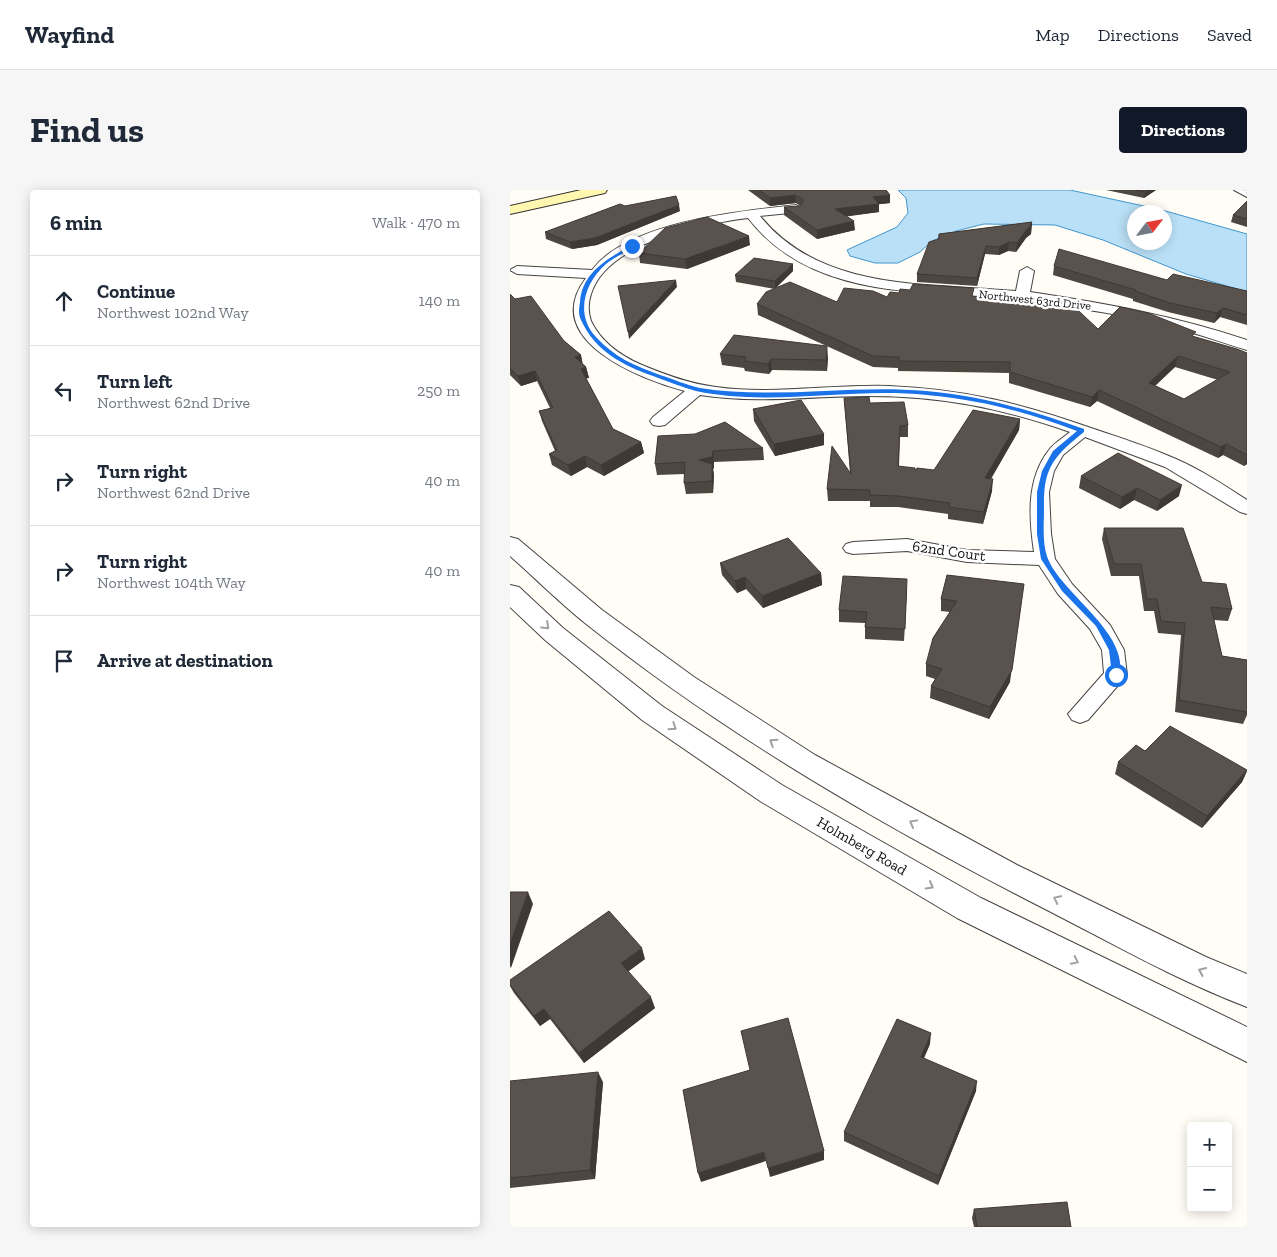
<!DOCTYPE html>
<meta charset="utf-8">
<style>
body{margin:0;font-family:"Zilla Slab",serif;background:#f6f6f7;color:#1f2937}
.controls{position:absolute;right:15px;bottom:15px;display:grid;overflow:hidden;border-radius:5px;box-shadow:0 2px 12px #0003}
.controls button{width:45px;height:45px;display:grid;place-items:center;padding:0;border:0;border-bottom:1px solid #e0e1e3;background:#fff;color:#1f2937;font:25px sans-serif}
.compass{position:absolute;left:617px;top:15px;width:45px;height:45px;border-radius:50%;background:#fff;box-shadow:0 2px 12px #0003;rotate:58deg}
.stop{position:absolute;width:15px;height:15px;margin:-11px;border:4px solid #1a73e8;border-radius:50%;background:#fff}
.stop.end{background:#1a73e8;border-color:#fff;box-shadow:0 1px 5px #0008}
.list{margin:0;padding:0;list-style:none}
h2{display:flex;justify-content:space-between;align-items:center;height:65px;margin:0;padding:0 20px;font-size:21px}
h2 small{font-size:16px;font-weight:400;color:#747a83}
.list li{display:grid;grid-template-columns:32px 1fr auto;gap:15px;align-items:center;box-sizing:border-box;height:90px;padding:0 20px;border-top:1px solid #e0e1e3}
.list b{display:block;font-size:19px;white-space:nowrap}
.list p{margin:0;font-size:16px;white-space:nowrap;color:#747a83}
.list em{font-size:16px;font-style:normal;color:#747a83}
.icon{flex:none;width:28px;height:28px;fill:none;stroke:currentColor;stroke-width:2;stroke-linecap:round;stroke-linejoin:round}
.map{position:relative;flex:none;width:737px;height:1037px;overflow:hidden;border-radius:5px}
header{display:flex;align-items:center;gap:30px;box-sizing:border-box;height:70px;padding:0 25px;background:#fff;border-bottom:1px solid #e0e1e3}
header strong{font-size:24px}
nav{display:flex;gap:28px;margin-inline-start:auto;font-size:18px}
.intro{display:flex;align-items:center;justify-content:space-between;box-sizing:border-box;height:120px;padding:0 30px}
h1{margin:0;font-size:35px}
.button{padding:12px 22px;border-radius:5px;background:#111827;color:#fff;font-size:18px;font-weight:700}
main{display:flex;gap:30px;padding:0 30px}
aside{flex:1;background:#fff;border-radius:5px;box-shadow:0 2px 12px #0003}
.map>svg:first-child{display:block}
</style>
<header>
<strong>Wayfind</strong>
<nav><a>Map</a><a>Directions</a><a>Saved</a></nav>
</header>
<div class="intro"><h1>Find us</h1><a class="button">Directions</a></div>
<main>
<aside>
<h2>6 min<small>Walk · 470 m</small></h2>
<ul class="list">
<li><svg class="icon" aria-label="ahead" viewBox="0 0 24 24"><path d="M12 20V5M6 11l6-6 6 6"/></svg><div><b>Continue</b><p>Northwest 102nd Way</p></div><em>140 m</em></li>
<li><svg class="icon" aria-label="left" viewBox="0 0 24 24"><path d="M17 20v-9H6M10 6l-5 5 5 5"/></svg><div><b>Turn left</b><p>Northwest 62nd Drive</p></div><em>250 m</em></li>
<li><svg class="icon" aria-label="right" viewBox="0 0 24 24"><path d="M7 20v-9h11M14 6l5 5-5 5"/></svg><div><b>Turn right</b><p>Northwest 62nd Drive</p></div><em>40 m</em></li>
<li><svg class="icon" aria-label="right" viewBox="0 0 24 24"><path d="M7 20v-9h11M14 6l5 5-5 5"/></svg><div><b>Turn right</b><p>Northwest 104th Way</p></div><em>40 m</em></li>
<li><svg class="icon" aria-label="arrive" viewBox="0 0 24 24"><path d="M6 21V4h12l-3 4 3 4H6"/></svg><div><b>Arrive at destination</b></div></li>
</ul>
</aside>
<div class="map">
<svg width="737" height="1037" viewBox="0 0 737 1037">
<rect width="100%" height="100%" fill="#fffdf5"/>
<path fill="#b9e0f7" stroke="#3f96cf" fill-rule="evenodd" d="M388,0h172l92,20 85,24v58l-61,-18 -83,-34 -48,-15 -71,-1 -28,7 -24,10 -12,11 -22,11h-23l-25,-7 -3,-6 50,-23 11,-14 -2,-15zM624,22h30v30h-30z"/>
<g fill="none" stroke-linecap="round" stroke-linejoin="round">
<g stroke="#444" stroke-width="2">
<path id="minor" d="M724,0h13v7z
M286,15l6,4 -2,3 -40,4c61,76 168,67 256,75l4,-20 7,-4 7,4 -4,21c74,11 146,24 217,48v10c-21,-6 -41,-14 -62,-19 -34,-10 -68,-17 -103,-22 -30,-5 -60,-10 -91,-12 -87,-6 -184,-3 -243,-79 -46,6 -141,24 -157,76 -3,9 -3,18 0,27 10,21 30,35 51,44 24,10 48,19 74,22 57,8 116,-3 173,-1 75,3 135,18 205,43 27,9 55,18 82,30 25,11 48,26 71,41v14l-7,-2 -75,-45 -80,-30 -22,18 -9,16 -5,21 2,42 4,25 17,25 38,41 14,25 3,25 -39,45 -8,3 -8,-3 -4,-6 36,-41 -2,-23 -12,-21 -32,-35 -19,-29 -72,-3 -60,-11 -54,3 -7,-2 -3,-4 3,-4 7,-2 54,-3 60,11 67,2c-5,-34 -8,-73 15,-102 5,-7 14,-12 21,-18 -69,-24 -128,-36 -202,-36 -56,0 -112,8 -168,-1l-35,30 -6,1 -6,-1 -3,-4 3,-4 32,-26c-45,-12 -146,-51 -99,-113l-69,-4 -7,-4 7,-4 75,4c36,-48 148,-59 204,-65z"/>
</g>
<g stroke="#444" stroke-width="2">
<path id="tertiary" d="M0,347l8,2 84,71 92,67 121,78 202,110 189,92 41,17v33c-68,-26 -132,-62 -196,-95 -163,-83 -323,-175 -466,-289 -26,-21 -50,-45 -75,-67z
M0,395l9,2 44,41 99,78 120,79 199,113 266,129v35l-290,-144 -197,-117 -118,-81 -97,-80 -35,-33z"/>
</g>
<g stroke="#333" stroke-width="2">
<path id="secondary" d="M71,0h26l-2,3 -95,21v-8z"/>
</g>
<use href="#minor" fill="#fff" fill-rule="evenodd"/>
<use href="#tertiary" fill="#fff" fill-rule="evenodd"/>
<use href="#secondary" fill="#fff6b0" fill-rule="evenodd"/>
</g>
<path fill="#4d4742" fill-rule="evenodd" d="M238,0h138l4,5v8l-11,1v8l-33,4 9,14 -38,9 -33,-24v-8l16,-1 -4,-3 -26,3z
M596,0h50l-12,8z
M737,11v26l-16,-5 2,-7z
M115,16l55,5 -83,34 -25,4 -26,-10 -1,-7z
M522,32l-1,12 -5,4 -10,14 -8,-1 -9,4 -14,-1 -8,32 -60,-4v-8l21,-35 1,-5z
M240,55l-63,24 -47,-6 -1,-10z
M544,76l113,14 80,11v34l-27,-8 -6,6 -46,-11 -35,-11v-2l-80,-24z
M283,81l-18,17 62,14 50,-5 87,-1 124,33 97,8 52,16v111l-3,2 -21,-11 -5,3 -121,-57 -7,6 -81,-24v-10l-111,-2v-3l-25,-1 -115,-52 -1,-11 18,-15 -39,-7 -1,-7zM665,177l43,13 -34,19 -29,-13z
M0,104l5,5 66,56 1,9 4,3 3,11h-3l27,51 28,13 3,11 -40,23 -17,-9 -16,9 -19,-11 -3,-11 6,-3 -13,-30 -3,-10 11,-3 -13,-27 -16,5 -11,-11z
M210,164l108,3 -1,14 -55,-1 -3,4 -24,-3 -1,-3 -22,-3z
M334,208l26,5 38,22v12h-8l-1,29 16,5 19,-1 86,-51 -1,11 -28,49 1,12 -9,33 -35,-5v-5l-50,-7h-28v-6h-42l-1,-12 23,-16z
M243,219l71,25v11l-49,11 -21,-35z
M148,246l105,12 1,12 -50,2v6l-1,1 1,6 -1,18 -27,1 -2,-11 1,-9 -28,1 -2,-11z
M571,286l98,20 -22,15 -23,-11 -14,9 -41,-21z
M594,338l98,54 30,27 -4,12 -14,-1 8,36 25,4v55l-4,9 -68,-12 6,-77 -23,-2 -4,-22h-10l-5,-35h-28l-9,-37z
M210,373l101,10 1,12 -59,23 -17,-19 -9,4 -15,-18z
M437,385l63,107 -21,37 -59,-21 1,-12 4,-7 -9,-3v-12l24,-52 -9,-1v-12z
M397,400l-3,51 -39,-2v-16l-26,-1v-12z
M635,561l102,20 -5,11 -40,46 -87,-54 3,-12z
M135,769l-17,12 27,37 -71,55 -34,-44 -10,7 -26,-33 -4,-7v-6z
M420,854l-6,14 52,33 -38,94 -94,-44v-9z
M93,892l-8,97 -85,9v-105z
M464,1019l97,18h-97l-2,-9z"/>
<path fill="#3f3936" d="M638,0h8l-12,8 1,-6z
M285,5l1,8 -26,3v-8z
M380,5v8l-17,2v-8z
M369,14v8l-43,6 -1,-9z
M169,15l1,6 -83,34 -25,4 -2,-7z
M344,31l1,9 -38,9v-9z
M522,32l-1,12 -5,4 -10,14 1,-9z
M239,46l1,9 -63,24 -2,-10z
M499,52l-1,9 -9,4v-8z
M476,56l-1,8 -8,32v-8z
M283,74v7l-18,18v-8z
M166,90l1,7 -48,52 -1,-7z
M713,118l-3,9 -6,6 3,-10z
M317,156l1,11 -1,14 -1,-11z
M71,165l2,10 -8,-8z
M668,166l-3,11 -29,27 3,-11z
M261,169l1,11 -3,4 -1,-10z
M76,177l3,11 -6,1 -2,-10z
M25,181l2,10 -16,5 -3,-10z
M589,200l-2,11 -7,6 2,-10z
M510,229l-1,11 -35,60 1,-12z
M314,244v11l-49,11 -1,-12z
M131,252l3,11 -40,23 -3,-11z
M716,254l-3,11 -5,3 3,-11z
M203,261l1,11v6l-1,1 1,6 -1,18 -1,-12 -13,-21z
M75,266l2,11 -16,9 -3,-11z
M737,266v8l-3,2z
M483,289l-1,12 -9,33 1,-12z
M672,295l-3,11 -22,15 3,-11z
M627,298l-3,12 -14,9 2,-12z
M311,383l1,12 -59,23 -1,-12z
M235,387l1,12 -9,4 -2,-12z
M512,406l-12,86 -21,37 1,-12z
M737,581l-5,11 -40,46 5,-12z
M18,702l5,12 -22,64 -1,-2v-22z
M132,758l3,11 -20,15 -4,-11z
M141,807l4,11 -71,55 -5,-10z
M34,819l6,10 -10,7 -6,-10z
M421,843l-1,11 -10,23 1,-10z
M88,882l5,10 -8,97 -5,-9z
M467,891l-1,10 -38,94 1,-9z
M314,961v9l-54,17 -2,-9z
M254,962l2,9 -65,21 -3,-9z"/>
<path fill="#5a524d" stroke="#3f3936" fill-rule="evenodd" d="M249,0h127l4,5 -17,2 6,7 -44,5 19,12 -37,9 -33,-23 16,-1 3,-4v-3l-8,-4 -25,3z
M626,0h12l-3,2z
M166,6l3,9 -84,33 -25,4 -25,-10 75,-28 5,2z
M737,11v18l-14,-4z
M197,27l42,19 -64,23 -46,-6 26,-25z
M522,32l-2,3h2l-5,4 -10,14 -8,-1 -10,5 -13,-1 -9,32 -60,-4 12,-32 10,-3v-5z
M549,59l108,31 6,-6 74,17v24l-24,-7 -6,5 -47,-10 -35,-12 1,-1 -82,-24z
M244,68l39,6 -18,17 -40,-6z
M166,90l-48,52 -10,-46z
M280,92l47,20 7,-14 29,3 14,6 3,-5 9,1 1,-4 10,1 3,-6 61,4 -2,8 64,5 31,-1 31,29 22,-22 28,6 48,19 -4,4 45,13 10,4v102l-21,-11 -5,3 -122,-57 -7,7 -82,-25v-10l-111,-1v-4l-26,-1 -116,-52 9,-12zM668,166l52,16 -46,27 -35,-16z
M0,104l5,5 16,-3 33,45 17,14 -6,2 11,10 -5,2 32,60 28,13 -40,23 -16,-9 -17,9 -19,-11 8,-4 -18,-39 14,-3 -18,-37 -17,5 -8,-8z
M224,145l93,11 -1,14 -55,-1 -3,5 -24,-3 2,-4 -26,-3z
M359,207l1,6 34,-1 4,23 -8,1 -2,40 17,2v3l2,-3 17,2 39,-60 47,9 -35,59 8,1 -9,33 -35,-5 1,-4 -51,-7 -29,-1v-5l-43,-1 5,-43 19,28 -7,-76z
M291,210l23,34 -50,10 -21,-35z
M215,232l38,26 -50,3 -1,6 -13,3 13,4v17l-28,2 1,-21 -30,2 3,-28 37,-2z
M608,263l64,32 -22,15 -23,-12 -15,9 -41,-21z
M594,338h79l19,54 24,2 6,25 -21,-2 11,49 25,4v52l-68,-12 6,-77 -24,-2 -4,-22h-10l-6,-35h-27z
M278,348l33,35 -59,23 -17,-19 -10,4 -15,-18z
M437,385l77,9 -12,86 -22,37 -59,-21 11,-17 -16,-5 7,-26 24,-37 -16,-2z
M333,386l64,3 -2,50 -40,-2 2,-15 -28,-2z
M660,536l77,44 -40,46 -89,-54 18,-17 9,6z
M0,702h18l-18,52z
M99,721l33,37 -21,15 30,34 -72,56 -35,-44 -10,7 -24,-31v-5z
M278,828l36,133 -56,17 -4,-16 -66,21 -15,-83 67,-20 -9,-39z
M387,829l34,14 -10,24 56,24 -38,95 -95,-44z
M88,882l-8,98 -80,8v-97z
M557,1012l4,25h-94l-3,-18z"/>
<defs><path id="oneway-chevron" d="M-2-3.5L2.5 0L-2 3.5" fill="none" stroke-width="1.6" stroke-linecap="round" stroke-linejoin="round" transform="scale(1.25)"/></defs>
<g stroke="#a0a0a0">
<use href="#oneway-chevron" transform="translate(36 436) rotate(43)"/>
<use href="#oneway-chevron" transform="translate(163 537) rotate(34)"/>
<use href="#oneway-chevron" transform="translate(263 552) rotate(-147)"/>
<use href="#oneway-chevron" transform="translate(403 633) rotate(-151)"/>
<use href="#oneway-chevron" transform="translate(420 696) rotate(30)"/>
<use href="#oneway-chevron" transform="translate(547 709) rotate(-154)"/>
<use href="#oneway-chevron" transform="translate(565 771) rotate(26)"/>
<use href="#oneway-chevron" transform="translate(692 781) rotate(-156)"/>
</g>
<path fill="#1a73e8" d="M121,55l3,1c-8,7 -20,11 -28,18 -22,19 -31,51 -10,73 18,20 39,29 64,38 13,4 26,10 40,13 75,12 151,-4 226,3 57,5 104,19 158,38v3c-31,25 -41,36 -40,77 0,15 -2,35 4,50 15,36 83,75 71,118l-3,1 -4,-3 -3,-25 -13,-24 -34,-35 -21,-32 -4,-25v-42l5,-21 11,-20 24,-20c-51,-19 -95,-31 -150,-36 -77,-8 -155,12 -231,-4 -14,-4 -29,-10 -43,-15 -31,-11 -58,-25 -72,-56 -3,-6 -2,-12 -1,-18 2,-30 28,-43 51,-57z"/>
<g text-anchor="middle" stroke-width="5" stroke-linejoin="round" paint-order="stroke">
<g font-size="12" fill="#111" stroke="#fff">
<text transform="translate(525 110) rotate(6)" y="4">Northwest 63rd Drive</text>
</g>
<g font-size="15" fill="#111" stroke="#fff">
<text transform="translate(439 361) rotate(8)" y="5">62nd Court</text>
<text transform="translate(352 656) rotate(30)" y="5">Holmberg Road</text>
</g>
</g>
</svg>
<div class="controls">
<button>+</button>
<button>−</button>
</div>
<svg class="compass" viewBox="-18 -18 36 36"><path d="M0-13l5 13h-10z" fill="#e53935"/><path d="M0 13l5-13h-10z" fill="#747a83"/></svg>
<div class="stop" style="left:606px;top:485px"></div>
<div class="stop end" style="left:122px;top:56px"></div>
</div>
</main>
